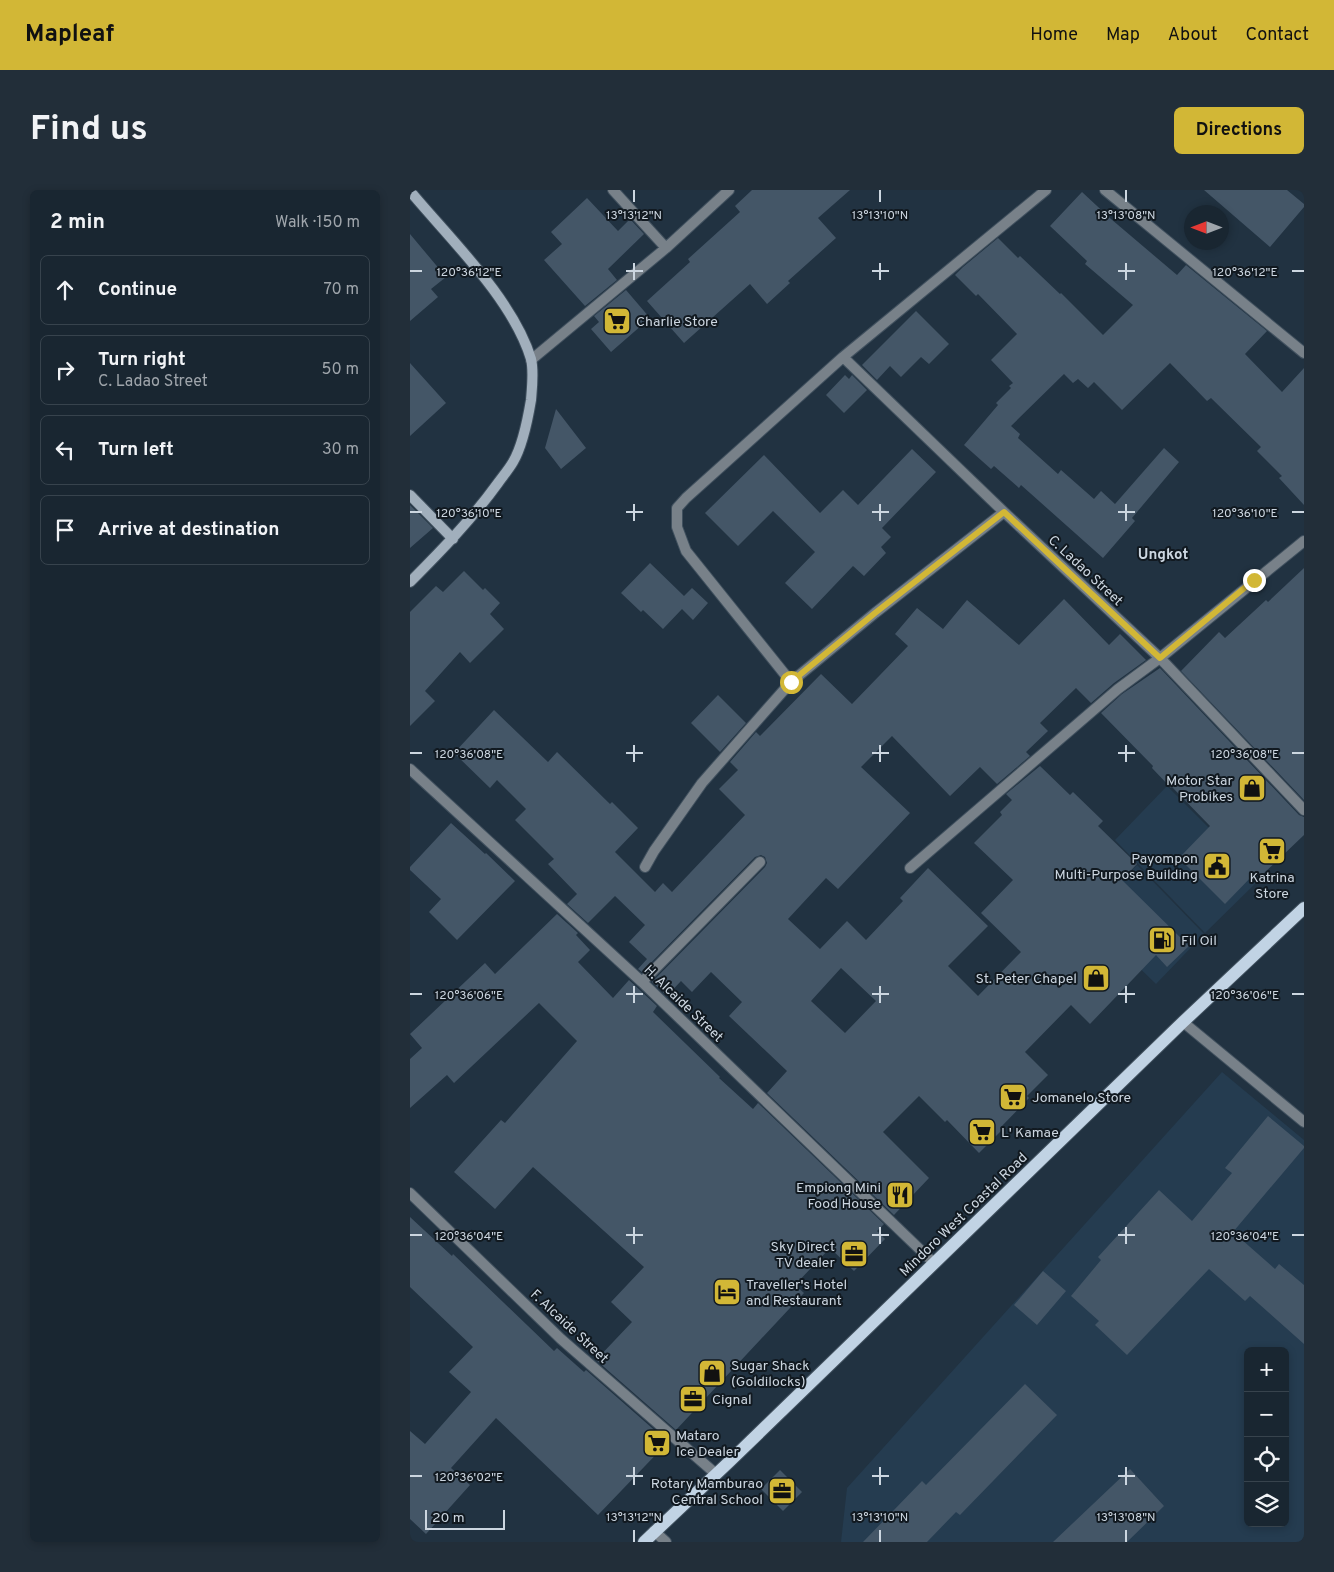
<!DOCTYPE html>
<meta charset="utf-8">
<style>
body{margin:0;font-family:Overpass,sans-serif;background:#222e39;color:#f1f3f6}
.controls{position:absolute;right:15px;bottom:15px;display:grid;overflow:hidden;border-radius:8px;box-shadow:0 2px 8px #0003}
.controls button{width:45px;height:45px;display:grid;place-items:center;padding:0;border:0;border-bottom:1px solid #37434d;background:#192631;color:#f1f3f6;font:25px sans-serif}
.compass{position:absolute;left:774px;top:15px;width:45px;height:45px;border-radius:50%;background:#192631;box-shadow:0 2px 8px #0003;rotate:270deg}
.scale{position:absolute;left:15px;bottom:12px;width:80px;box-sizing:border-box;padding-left:5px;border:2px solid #ccd6e0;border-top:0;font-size:14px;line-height:18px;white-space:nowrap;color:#ccd6e0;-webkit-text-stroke:4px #111920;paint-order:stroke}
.stop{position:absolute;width:15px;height:15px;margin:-11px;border:4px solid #d2b736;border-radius:50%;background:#fff}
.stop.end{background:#d2b736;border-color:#fff;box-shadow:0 1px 5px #0008}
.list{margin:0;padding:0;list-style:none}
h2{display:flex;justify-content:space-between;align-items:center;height:65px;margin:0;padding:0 20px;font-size:21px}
h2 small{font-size:16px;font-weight:400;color:#9fa5ab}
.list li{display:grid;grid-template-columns:32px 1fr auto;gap:15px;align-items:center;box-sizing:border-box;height:70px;margin:0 10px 10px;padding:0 10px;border:1px solid #37434d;border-radius:8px}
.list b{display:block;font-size:19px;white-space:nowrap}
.list p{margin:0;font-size:16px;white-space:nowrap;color:#9fa5ab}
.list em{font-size:16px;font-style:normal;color:#9fa5ab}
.icon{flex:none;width:28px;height:28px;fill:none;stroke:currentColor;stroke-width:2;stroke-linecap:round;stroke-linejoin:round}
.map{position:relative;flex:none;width:894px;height:1352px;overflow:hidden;border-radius:8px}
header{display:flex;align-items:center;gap:30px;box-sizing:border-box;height:70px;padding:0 25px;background:#d2b736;color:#111}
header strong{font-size:24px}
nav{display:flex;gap:28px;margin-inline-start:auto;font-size:18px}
.intro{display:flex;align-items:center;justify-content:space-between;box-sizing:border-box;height:120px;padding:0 30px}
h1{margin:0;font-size:35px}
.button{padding:12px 22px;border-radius:8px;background:#d2b736;color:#111;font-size:18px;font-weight:700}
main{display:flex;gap:30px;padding:0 30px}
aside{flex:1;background:#192631;border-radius:8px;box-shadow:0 2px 8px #0003}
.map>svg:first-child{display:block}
</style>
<header>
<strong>Mapleaf</strong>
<nav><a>Home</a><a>Map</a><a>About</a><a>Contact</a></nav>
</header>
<div class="intro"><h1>Find us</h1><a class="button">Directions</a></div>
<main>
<aside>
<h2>2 min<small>Walk · 150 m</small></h2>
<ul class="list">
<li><svg class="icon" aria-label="ahead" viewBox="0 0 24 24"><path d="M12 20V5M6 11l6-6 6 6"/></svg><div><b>Continue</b></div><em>70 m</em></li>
<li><svg class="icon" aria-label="right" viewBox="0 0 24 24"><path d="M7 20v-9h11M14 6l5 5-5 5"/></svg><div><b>Turn right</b><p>C. Ladao Street</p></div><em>50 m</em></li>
<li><svg class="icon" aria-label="left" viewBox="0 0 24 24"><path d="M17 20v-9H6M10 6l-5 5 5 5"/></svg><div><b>Turn left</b></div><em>30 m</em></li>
<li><svg class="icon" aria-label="arrive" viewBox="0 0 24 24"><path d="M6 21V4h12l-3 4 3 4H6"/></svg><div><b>Arrive at destination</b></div></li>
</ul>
</aside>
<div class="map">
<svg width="894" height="1352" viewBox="0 0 894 1352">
<rect width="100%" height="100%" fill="#213241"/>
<path fill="#253c50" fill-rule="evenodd" d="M757,596l93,93 -55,54 -90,-93z
M727,675l67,69 -48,50 -69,-67z
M812,882l82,68v402h-463l6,-54zM838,1161h37v172h-37z"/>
<path fill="#445667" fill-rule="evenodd" d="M342,0h98l-32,28 18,20 -48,43 2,2 -23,21 -17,-20 -66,59 -37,-42 43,-39 -2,-3 52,-47 -5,-6z
M794,0h83l17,14v3l-34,40z
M672,2l29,27 66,56 9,-10 81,66 -22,23 37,38 22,-24v137l-25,-27 3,-2 -25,-25 4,-4 -50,-49 -4,3 -37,-38 -48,47 -28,-28 -6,6 -10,-9 -5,4 -9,-9 -53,52 9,8 -2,4 40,36 3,-4 33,29 7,-8 14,13 49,-56 15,14 -47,56 3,3 -32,37 -82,-73 -2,3 -25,-22 -3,3 -27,-24 34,-40 -2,-2 15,-15 -2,-2 4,-3 -22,-23 26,-26 -39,-40 -2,2 -21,-21 8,-8 35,-29 20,20 2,-2 40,38 1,-1 42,42 30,-30 -48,-41 2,-3 -37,-35z
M177,8l31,33 12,-12 14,15 -36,35 9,11 -32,26 -41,-46 18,-16 -11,-12z
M0,44l36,43 -15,12 7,8 -28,24z
M216,100l24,28 -39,34 -20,-23 8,-7 -5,-6z
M506,121l33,33 -20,20 -8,-7 -20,20 -11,-11 -13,14 -15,-15z
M0,173l36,40 -36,33z
M435,185l4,4 3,-4 15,15 -23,23 -18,-18z
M146,219l30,39 -25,21 -16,-21z
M502,259l24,23 -54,56 9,9 -10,10 5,6 -22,23 -11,-10 -41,43 -27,-26 30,-31 -42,-41 -35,35 -33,-33 59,-58 56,58 23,-23 15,15z
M0,315l23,23 -23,20z
M240,373l34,33 8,-8 16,15 -15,17 -11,-11 -19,20 -20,-19 -2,2 -20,-19z
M894,378v232l-123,-129 38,-39 6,6 41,-38 2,2z
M54,381l19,19 2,-2 15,15 -10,11 14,15 -34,34 -10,-11 -35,39 10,10 -25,25v-114l26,-26 7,6z
M654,409l45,46 11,-11 26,26 -32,23 -23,20 -15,-15 -36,35 8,8 -22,21 4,4 -33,28 -17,-17 -30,29 -58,-60 -31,31 49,46 -72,76 -12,-11 -38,41 32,30 27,-28 19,19 37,-39 -3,-3 28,-30 60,58 -40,40 30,30 43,-44 -40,-39 32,-33 -39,-37 28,-28 -2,-3 12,-12 -6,-6 34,-28 30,29 3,-3 30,29 -5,5 39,38 -15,16 67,66 -22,21 -11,-12 -66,69 -19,-19 -46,47 23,23 -21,21 2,2 -29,30 2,2 -23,23 -32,-33 -2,2 -26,-26 -36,36 46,46 -35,37 -127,-122 20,-22 -58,-55 13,-14 -31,-30 -19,20 -11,-11 -14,15 -15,-14 113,-115 2,-4 -2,-6 -4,-2 -6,2 -113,115 -4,-3 9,-10 -18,-17 16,-17 -30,-29 -27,27 -21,-19 10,-10 -29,-30 6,-5 -39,-39 11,-11 -29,-29 -7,8 -36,-35 40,-43 54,52 9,-10 53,52 2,-2 26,26 -23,24 40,40 8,-9 9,9 73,-77 -26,-26 19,-19 -8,-8 26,-30 4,4 61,-62 31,30 56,-58 -13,-12 22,-26 26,21 24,-29 52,45zM431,778l35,33 -31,32 -34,-32z
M750,478l139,147 5,2v18l-44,42 -5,-4 -30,31 -46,-46 31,-32 -38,-39 -1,1 -19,-20 1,-2 -52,-53 21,-19z
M308,505l28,28 -26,29 -29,-29z
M41,633l34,31 1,-1 29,28 -58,59 -28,-28 12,-13 -31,-29v-3z
M147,724l21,19 -2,2 14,15 -12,12 35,36 16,-18 28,26 -4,6 67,65 -1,1 34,31 5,-6 126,121 -7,7 8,8 -31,32 -24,-23 -35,37 9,8 -128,137 -80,-70 36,-38 -21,-20 33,-35 -111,-100 -38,42 -41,-37 47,-52 4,3 72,-82 -38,-38 -85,80 -7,-8 -37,33v-49l12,-11 -12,-14 75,-71 10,11z
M858,926l36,30v2l-71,84 42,37 4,-5 25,21v59l-54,-48 -5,5 -36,-32 -82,86 -32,-30 4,-4 -28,-25 30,-36 -3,-3 61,-67 33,31 40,-48 -7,-5z
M0,1027l42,39 1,-2 101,97 3,-3 27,24 2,-2 82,72 -70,73 -102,-97 -45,50 19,17 -44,49 -16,-15v-88l15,13 46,-52 -22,-20 24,-25 -63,-60z
M633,1081l23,20 -29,34 -23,-20z
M615,1194l32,31 -97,100 -4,-3 -29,30h-64l59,-61 4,4z
M720,1279l34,37 -37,36h-74z
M370,1280l22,22 -19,19 -22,-22z"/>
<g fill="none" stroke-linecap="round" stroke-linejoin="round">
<g stroke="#40505e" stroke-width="12">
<path id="street" d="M203,0l53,58
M695,0l199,163
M433,167l161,155 156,146 144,152
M121,170l135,-112 63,-58
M381,492l-105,-131 -9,-24v-19l9,-10 157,-141 203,-167
M0,579l232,213 292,281
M235,677l9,-16 48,-68 89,-101 84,-69 129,-101
M500,678l208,-179 42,-31 144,-117
M232,792l118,-120
M773,832l121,100
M0,1003l151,146 155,135
M244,1341l12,11"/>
</g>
<g stroke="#40505e" stroke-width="12">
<path id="secondary" d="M0,1c39,47 103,108 121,168 3,12 1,29 0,41 -3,18 -9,47 -18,62 -4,7 -10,14 -15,21 -26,36 -57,68 -88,99
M0,305l43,44"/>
</g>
<g stroke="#40505e" stroke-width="14">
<path id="primary" d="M234,1352l85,-80 454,-440 121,-114"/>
</g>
<use href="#street" stroke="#788189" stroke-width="10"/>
<use href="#secondary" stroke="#a1afbc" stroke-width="10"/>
<use href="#primary" stroke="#c1d3e4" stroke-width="12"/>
</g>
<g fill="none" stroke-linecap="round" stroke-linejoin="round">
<path stroke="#d2b736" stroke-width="6" d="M381,492l84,-69 129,-101 156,146 94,-78"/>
</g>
<path fill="none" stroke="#ccd6e0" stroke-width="2" d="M224,0v12M470,0v12M716,0v12M224,73v17M470,73v17M716,73v17M0,81h12M216,81h17M462,81h17M708,81h17M882,81h12M224,314v17M470,314v17M716,314v17M0,322h12M216,322h17M462,322h17M708,322h17M882,322h12M224,555v17M470,555v17M716,555v17M0,563h12M216,563h17M462,563h17M708,563h17M882,563h12M224,796v17M470,796v17M716,796v17M0,804h12M216,804h17M462,804h17M708,804h17M882,804h12M224,1037v17M470,1037v17M716,1037v17M0,1045h12M216,1045h17M462,1045h17M708,1045h17M882,1045h12M224,1277v18M470,1277v18M716,1277v18M0,1286h12M216,1286h17M462,1286h17M708,1286h17M224,1340v12M470,1340v12M716,1340v12"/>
<defs>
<g id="supermarket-square" transform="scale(1.4375)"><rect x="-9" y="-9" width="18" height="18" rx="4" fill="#d2b736" stroke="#111920"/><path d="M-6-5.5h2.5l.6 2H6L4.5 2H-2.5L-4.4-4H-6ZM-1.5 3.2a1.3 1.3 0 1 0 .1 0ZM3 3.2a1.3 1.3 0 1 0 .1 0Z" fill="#111"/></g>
<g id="shop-square" transform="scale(1.4375)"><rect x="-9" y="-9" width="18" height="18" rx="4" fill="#d2b736" stroke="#111920"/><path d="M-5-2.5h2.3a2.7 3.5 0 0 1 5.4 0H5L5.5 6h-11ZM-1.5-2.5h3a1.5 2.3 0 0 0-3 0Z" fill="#111"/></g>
<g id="civic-square" transform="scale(1.4375)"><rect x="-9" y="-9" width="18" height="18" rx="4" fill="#d2b736" stroke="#111920"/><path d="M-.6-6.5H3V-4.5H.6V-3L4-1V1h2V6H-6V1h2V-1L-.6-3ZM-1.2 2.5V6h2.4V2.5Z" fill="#111"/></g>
<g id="fuel-square" transform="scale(1.4375)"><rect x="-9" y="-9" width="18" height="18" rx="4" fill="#d2b736" stroke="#111920"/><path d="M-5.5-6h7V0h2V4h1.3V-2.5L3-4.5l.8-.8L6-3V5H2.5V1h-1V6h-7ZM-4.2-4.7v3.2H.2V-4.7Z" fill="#111"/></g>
<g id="restaurant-square" transform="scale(1.4375)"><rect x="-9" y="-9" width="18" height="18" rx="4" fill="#d2b736" stroke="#111920"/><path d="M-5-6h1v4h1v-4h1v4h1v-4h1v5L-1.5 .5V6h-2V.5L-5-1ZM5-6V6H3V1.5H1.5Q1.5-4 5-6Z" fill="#111"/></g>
<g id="office-square" transform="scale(1.4375)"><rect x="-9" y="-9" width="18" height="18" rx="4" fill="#d2b736" stroke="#111920"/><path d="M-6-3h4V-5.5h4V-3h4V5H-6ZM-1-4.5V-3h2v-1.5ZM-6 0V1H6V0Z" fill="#111"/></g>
<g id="hotel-square" transform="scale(1.4375)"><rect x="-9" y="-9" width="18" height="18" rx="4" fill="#d2b736" stroke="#111920"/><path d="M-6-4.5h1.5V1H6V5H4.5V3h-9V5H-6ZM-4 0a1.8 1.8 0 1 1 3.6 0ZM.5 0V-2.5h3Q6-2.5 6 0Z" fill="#111"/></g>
</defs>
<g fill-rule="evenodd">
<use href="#supermarket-square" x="207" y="131"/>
<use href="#shop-square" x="842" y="598"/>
<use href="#supermarket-square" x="862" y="661"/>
<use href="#civic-square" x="807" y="676"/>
<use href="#fuel-square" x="752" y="750"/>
<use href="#shop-square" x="686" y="788"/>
<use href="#supermarket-square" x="603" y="907"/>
<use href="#supermarket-square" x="572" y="942"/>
<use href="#restaurant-square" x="490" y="1005"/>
<use href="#office-square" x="444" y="1064"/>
<use href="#hotel-square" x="317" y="1102"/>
<use href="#shop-square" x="302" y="1183"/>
<use href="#office-square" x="283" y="1209"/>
<use href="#supermarket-square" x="247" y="1253"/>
<use href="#office-square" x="372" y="1301"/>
</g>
<g text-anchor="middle" stroke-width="4" stroke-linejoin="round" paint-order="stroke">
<g font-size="14" fill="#ccd6e0" stroke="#111920" text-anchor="start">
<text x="226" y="136">Charlie Store</text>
<text x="823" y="595" text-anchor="end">Motor Star<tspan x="823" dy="16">Probikes</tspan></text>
<text x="788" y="673" text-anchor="end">Payompon<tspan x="788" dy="16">Multi-Purpose Building</tspan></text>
<text x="862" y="692" text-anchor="middle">Katrina<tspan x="862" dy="16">Store</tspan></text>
<text x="771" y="755">Fil Oil</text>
<text x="667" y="793" text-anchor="end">St. Peter Chapel</text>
<text x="622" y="912">Jomanelo Store</text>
<text x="591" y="947">L' Kamae</text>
<text x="471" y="1002" text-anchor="end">Empiong Mini<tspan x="471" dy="16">Food House</tspan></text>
<text x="425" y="1061" text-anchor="end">Sky Direct<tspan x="425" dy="16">TV dealer</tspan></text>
<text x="336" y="1099">Traveller's Hotel<tspan x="336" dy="16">and Restaurant</tspan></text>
<text x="321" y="1180">Sugar Shack<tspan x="321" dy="16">(Goldilocks)</tspan></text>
<text x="302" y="1214">Cignal</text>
<text x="266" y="1250">Mataro<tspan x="266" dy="16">Ice Dealer</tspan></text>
<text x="353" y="1298" text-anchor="end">Rotary Mamburao<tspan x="353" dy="16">Central School</tspan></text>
</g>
<g font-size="14" fill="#ccd6e0" stroke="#111920">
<text transform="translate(676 380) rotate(43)" y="5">C. Ladao Street</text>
<text transform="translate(274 813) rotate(44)" y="5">H. Alcaide Street</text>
<text transform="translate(553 1024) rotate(-44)" y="5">Mindoro West Coastal Road</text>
<text transform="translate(160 1136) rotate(43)" y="5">F. Alcaide Street</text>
</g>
<g font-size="15" font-weight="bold" fill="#ccd6e0" stroke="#111920">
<text x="753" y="369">Ungkot</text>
</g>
</g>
<g font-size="12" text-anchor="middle" fill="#ccd6e0" stroke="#111920" stroke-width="4" stroke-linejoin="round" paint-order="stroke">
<text x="224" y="29">13°13'12"N</text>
<text x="470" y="29">13°13'10"N</text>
<text x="716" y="29">13°13'08"N</text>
<text x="835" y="86">120°36'12"E</text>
<text x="59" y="86">120°36'12"E</text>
<text x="835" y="327">120°36'10"E</text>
<text x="59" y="327">120°36'10"E</text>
<text x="835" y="568">120°36'08"E</text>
<text x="59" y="568">120°36'08"E</text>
<text x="835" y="809">120°36'06"E</text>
<text x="59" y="809">120°36'06"E</text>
<text x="835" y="1050">120°36'04"E</text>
<text x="59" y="1050">120°36'04"E</text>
<text x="59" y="1291">120°36'02"E</text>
<text x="224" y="1331">13°13'12"N</text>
<text x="470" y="1331">13°13'10"N</text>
<text x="716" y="1331">13°13'08"N</text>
</g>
</svg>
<div class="controls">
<button>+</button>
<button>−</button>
<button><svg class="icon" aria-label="locate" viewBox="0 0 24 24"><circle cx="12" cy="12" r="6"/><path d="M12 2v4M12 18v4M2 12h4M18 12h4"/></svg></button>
<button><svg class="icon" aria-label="layers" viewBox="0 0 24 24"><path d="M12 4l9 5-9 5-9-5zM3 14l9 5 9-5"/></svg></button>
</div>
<svg class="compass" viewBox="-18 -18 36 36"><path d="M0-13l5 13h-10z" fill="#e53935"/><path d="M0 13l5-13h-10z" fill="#9fa5ab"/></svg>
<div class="scale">20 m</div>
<div class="stop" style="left:381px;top:492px"></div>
<div class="stop end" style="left:844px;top:390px"></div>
</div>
</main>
